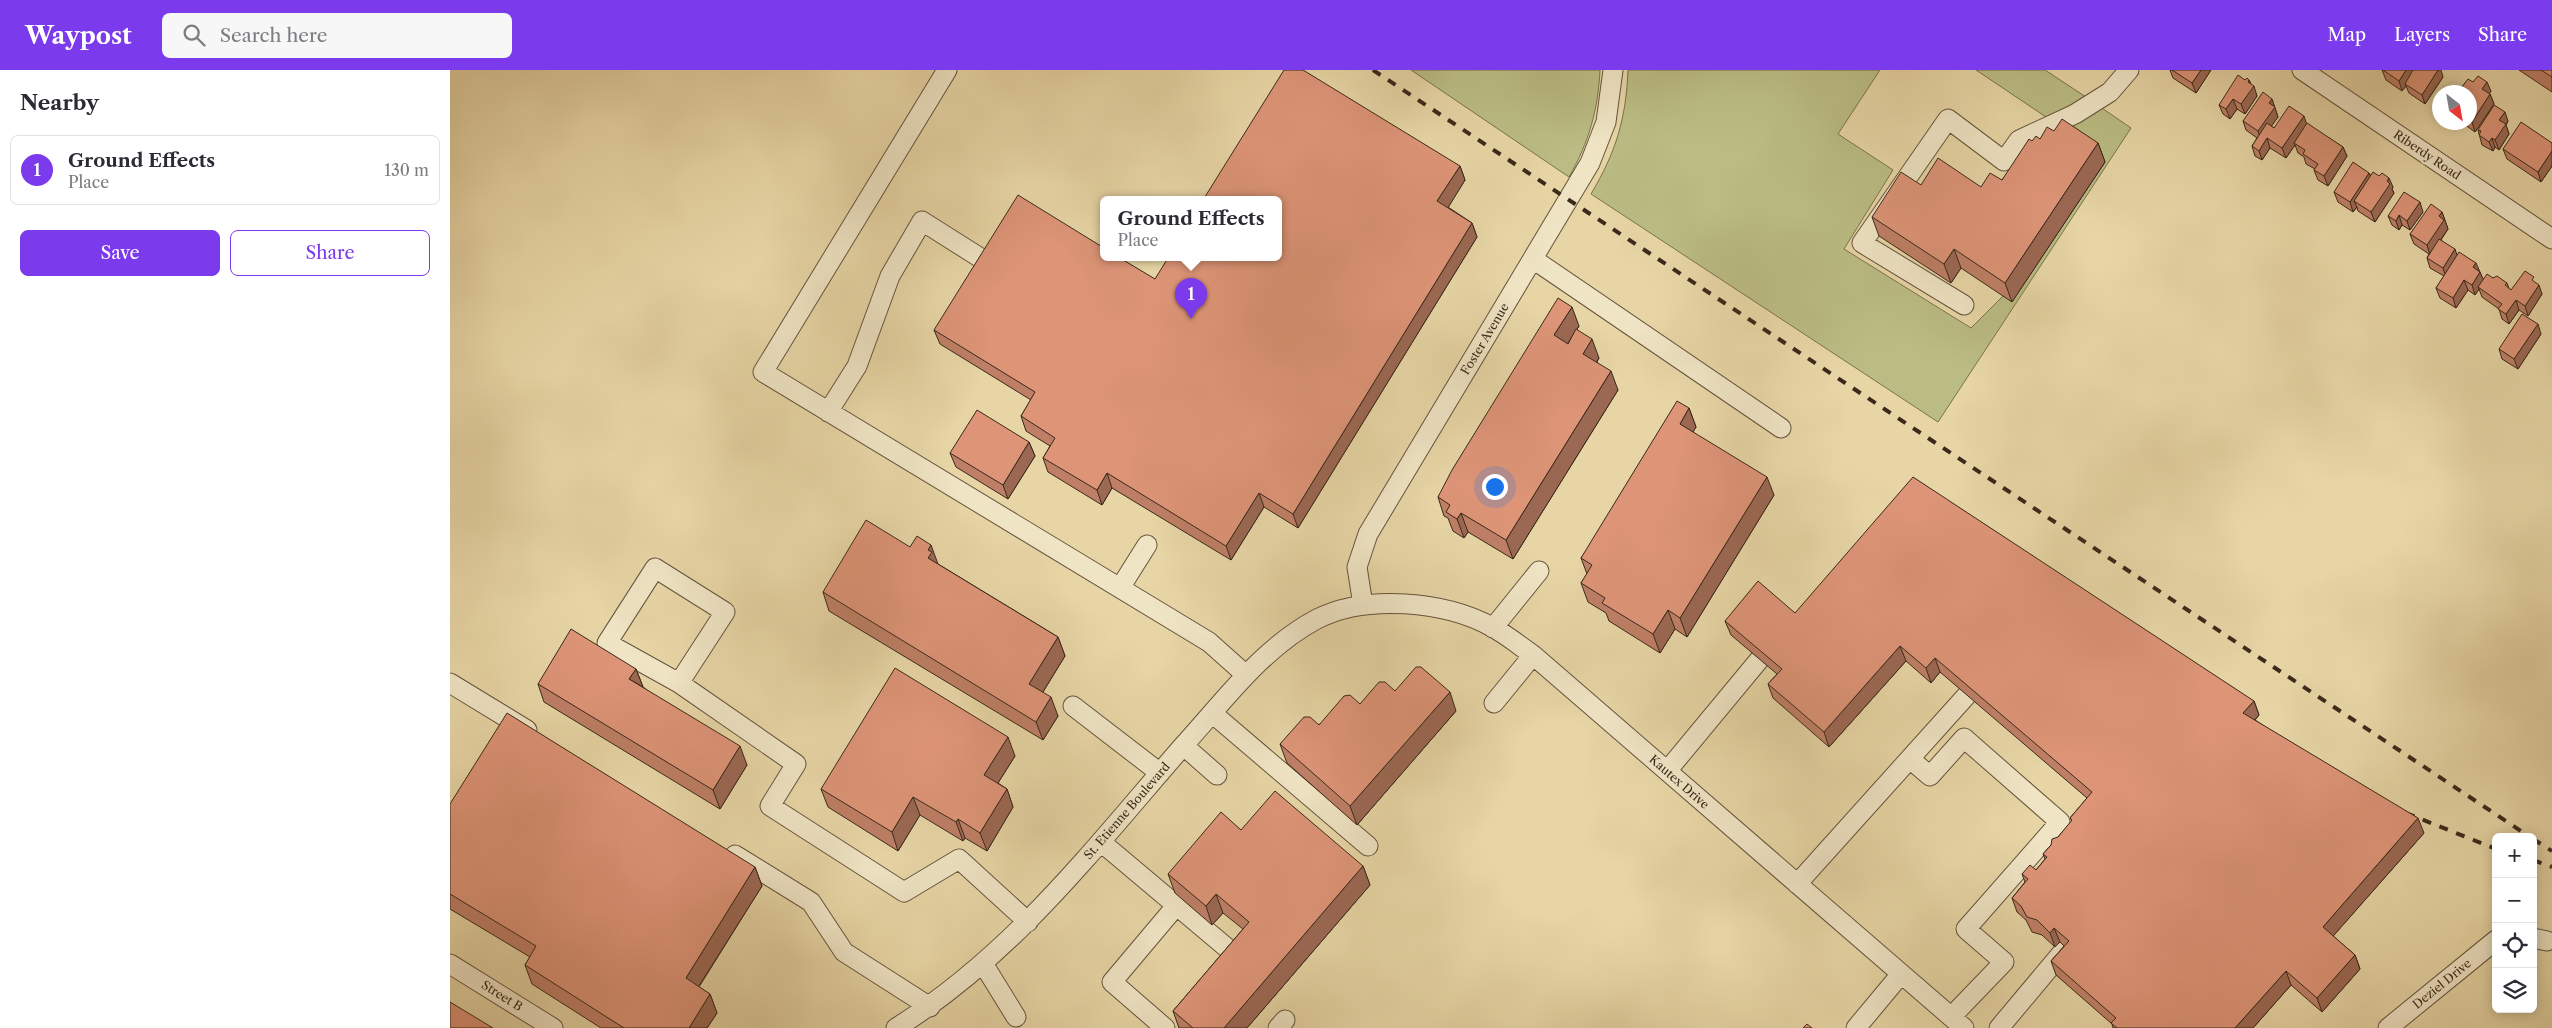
<!DOCTYPE html>
<meta charset="utf-8">
<style>
body{margin:0;font-family:"Libre Caslon Text",serif;background:#f7f7f7;color:#2b2b33}
.controls{position:absolute;right:15px;bottom:15px;display:grid;overflow:hidden;border-radius:8px;box-shadow:0 2px 12px #0003}
.controls button{width:45px;height:45px;display:grid;place-items:center;padding:0;border:0;border-bottom:1px solid #e1e1e2;background:#fff;color:#2b2b33;font:25px sans-serif}
.compass{position:absolute;left:1982px;top:15px;width:45px;height:45px;border-radius:50%;background:#fff;box-shadow:0 2px 12px #0003;rotate:149deg}
.you{position:absolute;left:1044px;top:416px;width:18px;height:18px;margin:-12px;border:4px solid #fff;border-radius:50%;background:#1a73e8;box-shadow:0 0 0 8px #1a73e833}
.badge{display:grid;place-items:center;width:32px;height:32px;border-radius:50%;background:#7c3aed;color:#fff;font-size:16px;font-weight:700}
.pin{position:absolute;translate:-50% -41px;filter:drop-shadow(0 1px 2px #0008)}
.pin::after{content:'';position:absolute;top:26px;width:18px;height:15px;background:inherit;clip-path:polygon(0 0,100% 0,50% 100%)}
.popup{position:absolute;left:650px;top:126px;width:182px;height:65px;box-sizing:border-box;display:grid;place-content:center;border-radius:8px;background:#fff;filter:drop-shadow(0 1px 4px #0005);font-size:16px;white-space:nowrap;color:#7c7c81}
.popup b{font-size:19px;color:#2b2b33}
.popup::after{content:'';position:absolute;left:50%;top:100%;margin-left:-10px;border:10px solid transparent;border-top-color:#fff}
.list{margin:0;padding:0;list-style:none}
h2{display:flex;justify-content:space-between;align-items:center;height:65px;margin:0;padding:0 20px;font-size:21px}
h2 small{font-size:16px;font-weight:400;color:#7c7c81}
.list li{display:grid;grid-template-columns:32px 1fr auto;gap:15px;align-items:center;box-sizing:border-box;height:70px;margin:0 10px 10px;padding:0 10px;border:1px solid #e1e1e2;border-radius:8px}
.list b{display:block;font-size:19px;white-space:nowrap}
.list p{margin:0;font-size:16px;white-space:nowrap;color:#7c7c81}
.list em{font-size:16px;font-style:normal;color:#7c7c81}
.actions{display:flex;gap:10px;padding:15px 20px}
.actions a{flex:1;padding:11px 0;border:1px solid #7c3aed;border-radius:8px;text-align:center;font-size:18px;color:#7c3aed}
.actions .main{background:#7c3aed;color:#fff}
.icon{flex:none;width:28px;height:28px;fill:none;stroke:currentColor;stroke-width:2;stroke-linecap:round;stroke-linejoin:round}
.map{position:relative;flex:none;width:2102px;height:958px;overflow:hidden}
header{display:flex;align-items:center;gap:30px;box-sizing:border-box;height:70px;padding:0 25px;background:#7c3aed;color:#fff}
header strong{font-size:24px}
nav{display:flex;gap:28px;margin-inline-start:auto;font-size:18px}
.search{width:350px;height:45px;background:#f7f7f7;display:flex;align-items:center;gap:12px;box-sizing:border-box;padding:0 18px;border-radius:8px;color:#7c7c81;font-size:19px}
main{display:flex}
aside{flex:1;background:#fff}
.map>svg:first-child{display:block}
</style>
<header>
<strong>Waypost</strong>
<div class="search"><svg class="icon" aria-label="search" viewBox="0 0 24 24"><circle cx="10" cy="10" r="6"/><path d="M15 15l6 6"/></svg>Search here</div>
<nav><a>Map</a><a>Layers</a><a>Share</a></nav>
</header>
<main>
<aside>
<h2>Nearby<small></small></h2>
<ul class="list">
<li><span class="badge">1</span><div><b>Ground Effects</b><p>Place</p></div><em>130 m</em></li>
</ul>
<div class="actions"><a class="main">Save</a><a>Share</a></div>
</aside>
<div class="map">
<svg width="2102" height="958" viewBox="0 0 2102 958">
<rect width="100%" height="100%" fill="#e7d5a5"/>
<filter id="stains"><feTurbulence type="fractalNoise" baseFrequency=".004" numOctaves="4"/><feColorMatrix values="0 0 0 0 .2 0 0 0 0 .09 0 0 0 0 .02 0 0 0 .5 -.17"/></filter>
<radialGradient id="worn" r=".72"><stop offset=".6" stop-color="#630" stop-opacity="0"/><stop offset="1" stop-color="#630" stop-opacity=".3"/></radialGradient>
<path fill="#babc83" stroke="#7a724e" d="M961,0h189c-2,40 -11,72 -31,107z
M1178,0h252l-42,64 55,36 -49,79 127,79 32,-32 9,5 93,-139 -44,-12 13,-28 25,-16 32,22 -193,294 -347,-228c25,-42 35,-75 37,-124z
M1526,0h69l44,29 -40,20z"/>
<g fill="none" stroke-linecap="round" stroke-linejoin="round">
<g stroke="#65543d" stroke-width="21">
<path id="minor" d="M497,0l-184,302 446,270 37,33
M1852,0l250,169
M1083,189l248,169
M1514,235l-102,-62 86,-124 56,42 15,-21 56,-26 35,-22 19,-22
M378,342l29,-46 33,-90 32,-55 68,43
M670,518l27,-43
M913,535l-6,-38 11,-33 222,-371 16,-41 7,-52
M1043,558l46,-57
M0,613l77,47
M229,613l46,-71 -70,-44 -48,75 72,40 117,81 -26,42 134,86 55,-33 69,63
M1044,633l39,-48
M623,636l87,67
M762,643l156,133
M734,676l33,29
M1460,689l20,17 34,-38 96,84 -94,107 38,33 -53,55
M1217,701l92,-111
M651,772l132,111
M285,785l76,47 33,50 86,55
M1347,814l170,-189
M2083,868l14,3
M0,894l103,64
M534,895l32,52
M446,958c118,-74 197,-179 287,-282 41,-45 79,-98 134,-127 49,-25 128,-18 175,8 15,8 28,19 41,28l431,373
M715,958l-53,-46 64,-76
M828,958l7,-8
M1406,958l45,-54
M1549,958l67,-80
M1938,958l108,-88"/>
</g>
<use href="#minor" stroke="#efe4c4" stroke-width="19"/>
<path stroke="#3a291a" stroke-width="4" stroke-dasharray="9 9" stroke-linecap="butt" d="M923,0l1157,767
M1956,743l90,36
M2083,769l19,12
M2083,790l19,7"/>
</g>
<path fill="#be7f66" stroke="#3a291a" d="M1720,0h41l-15,23 -23,-15z
M1932,0l61,7 -18,27 -16,-11 -3,-7 -4,5 -16,-11z
M2069,0h33v22z
M1795,10h4l8,16 -12,18 -8,-5 -7,10 -7,-5 -4,-9z
M2023,12l18,9 -2,3h1l4,10 -19,28 -11,-8 -1,-2h7v-30z
M1822,29l6,18 -7,9 3,2 33,-4 36,23 4,9 -19,30 -10,-6 -4,-10 1,-1 -9,-5 -2,-7 -6,-4 -3,-8 -9,13 -16,-10 -8,12 -7,-4 -3,-10 5,-8 -11,-8 -3,-9z
M2058,51l-2,4 3,9 -10,16 -4,-3 -2,4 -11,-6 -4,-15z
M1604,61l44,12 7,19 -93,140 -51,-34 -10,15 -72,-47 -7,-19 49,-32 60,2 21,-7 30,-39 8,-2z
M2102,73v23l-11,16 -34,-23 -4,-10z
M1010,96l5,14 -17,27 24,16 5,14 -179,291 -34,-21 -33,53 -119,-72 -10,17 -54,-33 -5,-14 7,-12 -24,-15 -5,-15 10,-16 -91,-56 -6,-14 221,-51z
M1919,103l2,3 22,11 -1,2 2,4 -19,29 -17,-11 -1,-4 -4,5 -15,-10 -4,-10z
M1973,142l-13,18 -8,-5 -3,5 -7,-5 -4,-9z
M1992,142l6,17 -7,11 16,16 23,16 3,8 10,-2 14,5 2,5 2,2 25,-7 6,11 -14,22 -9,-6 -10,14 -7,-5 -3,-10 -17,-12 -3,-8 -4,6 -7,-5 -12,18 -16,-10 -4,-10 8,-12 -14,-8 -3,-10 2,-4 -15,-10 -4,-10z
M1129,256l-11,17 31,15 -2,4 21,28 -105,169 -45,-27 -4,6 -11,-7 -5,-13 -4,-2 -6,-19z
M2091,264l-23,35 -16,-10 -3,-10z
M1239,338l7,19 -3,5 81,63 -87,142 -12,-8 -15,24 -51,-32 -3,-8 -18,-11 -7,-19 6,-9 -6,-16z
M579,372l6,14 -27,43 -52,-32 -6,-14z
M488,494l120,73 7,19 -22,36 15,24 -15,24 -214,-129 -6,-19z
M1345,543l459,88 5,14 -4,5 169,113 -91,103 22,19 5,14 -38,43 -31,-27 -38,43h-140l-1,-4 -56,-49 -5,-14 13,-15 -4,-4 -5,5 -13,-12 -10,-3 -6,-12 -9,-8 -5,-14 13,-16 -3,-8 14,-4 9,-11 -2,-5 29,-33 -2,-3 17,-20 -147,-126 -9,11 -25,-22 -77,86 -56,-49 -5,-14 9,-10 -46,-39 -6,-14z
M186,599l7,18 104,78 -27,44 -176,-107 -6,-18z
M945,621l61,20 -99,114 -70,-62 -7,-19 80,-40z
M565,686l-17,27 9,6 6,18 -26,44 -22,-13 -2,3 -43,-26 -22,36 -70,-44 -7,-18z
M0,734l305,63 7,19 -63,101 11,7 7,19 -10,15h-106l-69,-44 -7,-19 5,-8 -80,-48z
M791,760l122,36 7,19 -123,143h-68l-6,-17 70,-82 -20,-16 -11,12 -37,-32 -7,-19z"/>
<path fill="#9b6853" stroke="#3a291a" d="M1751,0h10l-15,23 -4,-10z
M1956,0h10l-11,14 1,2 -4,5 -3,-10z
M1988,0h3l2,7 -18,27 -3,-9z
M1799,10l3,8 2,-2 3,10 -12,18 -4,-10 7,-22z
M2037,12l4,9 -5,8 -4,-10z
M2040,24l4,10 -19,28 -3,-10z
M1783,29l4,10 -7,10 -4,-10z
M1822,29l6,18 -17,24 -3,-10 11,-28z
M2055,42l3,9 -2,4 3,9 -10,16 -4,-10 4,-20z
M1854,46l3,9 -13,18 1,2 -9,13 -4,-10z
M1817,68l3,10 -8,12 -3,-9z
M2042,68l3,9 -2,4 -4,-9z
M1648,73l7,19 -93,140 -7,-19z
M1893,77l4,9 -19,30 -4,-10z
M2102,81v15l-11,16 -3,-10z
M1010,96l5,14 -22,36 -6,-15z
M1919,103l4,10 -19,18 3,6 -4,5 -3,-10z
M1939,108l4,9 -1,2 2,4 -19,29 -4,-10z
M1970,132l3,10 -13,18 -3,-9z
M1992,142l6,17 -18,26 -3,-10 12,-29z
M1949,145l3,10 -3,5 -3,-9z
M1022,153l5,14 -179,291 -5,-14z
M1504,179l7,19 -10,15 -7,-19z
M2005,179l3,9 -12,20 -3,-10z
M2026,193l4,9 -7,-5z
M2030,202l4,9 -6,6 1,2 -4,6 -3,-10z
M2014,210l4,10 -12,18 -3,-10z
M2089,215l3,9 -14,22 -3,-10z
M2066,230l3,10 -10,14 -3,-10z
M1122,237l7,19 -18,28 -7,-19z
M2088,254l3,10 -23,35 -4,-10z
M1142,269l7,19 -9,14 -7,-18z
M1161,301l7,19 -105,169 -7,-19z
M1239,338l7,19 -9,15 -7,-18z
M579,372l6,14 -27,43 -5,-14z
M657,403l5,15 -10,17 -5,-15z
M1317,407l7,18 -87,142 -7,-19z
M809,423l5,14 -33,53 -5,-14z
M1011,443l7,19 -4,6 -7,-19z
M481,475l7,19 -1,1 -9,-7v-8z
M1218,540l7,19 -15,24 -7,-19z
M608,567l7,19 -29,47 -7,-19z
M1450,576l6,15 -77,86 -5,-15z
M1485,588l5,14 -9,11 -5,-15z
M186,599l7,18 -14,-8z
M1000,622l6,19 -99,114 -7,-19z
M601,627l7,19 -15,24 -7,-18z
M1804,631l5,14 -11,12 -5,-14z
M558,667l7,19 -24,38 -7,-19z
M290,676l7,19 -27,44 -7,-19z
M557,719l6,18 -26,44 -7,-18z
M463,727l7,18 -22,36 -6,-19z
M1968,748l6,15 -96,109 -5,-15z
M508,749l7,19 -2,3 -7,-19z
M913,796l7,19 -123,143h-23z
M305,797l7,19 -70,111 -6,-19z
M766,824l7,19 -11,12 -6,-19z
M1604,858l6,14 -5,5 -5,-14z
M1905,885l5,14 -38,43 -5,-14z
M1836,901l5,14 -38,43h-18z
M260,924l7,19 -10,15h-18z"/>
<path fill="#dd9477" stroke="#3a291a" d="M834,0h19l157,96 -23,35 35,22 -179,291 -34,-21 -33,53 -119,-73 -10,17 -54,-32 12,-20 -34,-22 14,-24 -101,-62 84,-135 86,53v10h16l35,21 13,-21h110v-58h-75z
M1722,0h29l-9,13z
M1933,0h23l-7,11z
M1963,0h25l-16,25 -17,-11z
M2091,0h11v7z
M1788,5l7,5 2,-2 2,2 -1,2 6,4 -13,18 -8,-5 -7,10 -7,-4z
M2028,6l9,6 -5,7 8,5 -18,28 -2,-1v-29h-12l10,-13 5,3z
M1813,22l9,7 -3,4 6,4 -17,24 -15,-10z
M2044,35l11,7 -6,8 7,4 -11,16 -3,-2 -3,4 -10,-7 2,-4 -3,-1z
M1839,36l15,10 -22,32 -15,-10 -8,13 -7,-5 15,-23 7,5z
M1612,49l36,24 -93,140 -51,-34 -10,15 -72,-47 29,-45 20,13 17,-27 43,29 9,-14 12,7 27,-41 3,2 4,-5 4,3 7,-12 7,4z
M2071,52l31,21v8l-14,21 -35,-23z
M1857,53l36,24 -19,29 -10,-6 4,-6 -15,-10 2,-4 -11,-7z
M1903,92l16,11 -19,29 -16,-10z
M1923,102l6,4 3,-3 7,5 -2,3 3,3 -19,28 -17,-11z
M1954,122l16,10 -13,19 -8,-6 -3,6 -8,-5z
M1981,134l11,8 -3,4 5,4 -17,25 -17,-11z
M1989,169l16,10 -12,19 -16,-10z
M2009,182l17,11 -3,4 7,5 -8,13 -8,-5 -11,18 -17,-10z
M2075,201l9,6 -2,3 7,5 -14,21 -9,-6 -10,14 -8,-5 4,-5 -24,-17 9,-13 6,4 4,-2 10,7 -2,2 6,5z
M1108,228l14,9 -18,28 14,9 8,-15 16,10 -9,15 28,17 -105,169 -45,-27 -4,6 -11,-7 4,-7 -12,-8 14,-27z
M2072,244l16,10 -24,35 -15,-10z
M1227,331l12,7 -9,16 87,53 -87,141 -12,-8 -15,24 -51,-31 3,-5 -24,-15 11,-18 -11,-7z
M527,340l52,32 -26,43 -53,-32z
M1463,407l341,224 -11,12 175,105 -95,109 32,28 -38,43 -31,-27 -51,57h-118l-6,-5 5,-5 -65,-57 18,-20 -15,-13 -4,5 -13,-13 -10,-3 -6,-11 -9,-8 16,-19 -6,-5 8,-9 6,5 11,-13 -4,-3 8,-9 1,-6 6,-2 14,-17 -2,-2 22,-26 -157,-134 -9,10 -26,-22 -76,86 -56,-48 14,-15 -57,-48 33,-40 37,32z
M416,450l44,27 7,-11 14,9 -3,5 4,2 -4,6 130,79 -29,47 22,13 -15,25 -213,-130z
M121,559l65,40 -7,10 111,67 -27,44 -175,-106z
M966,597h5l29,25 -100,114 -70,-62 24,-27h6l9,8 25,-29 6,-1 10,9 19,-22h6l10,9z
M445,598l113,69 -24,38 23,14 -27,44 -22,-14 -2,3 -43,-25 -21,35 -71,-43z
M57,643l248,154 -69,111 24,16 -21,34h-65l-99,-63 11,-19 -86,-52v-90z
M825,721l88,75 -139,162h-31l-20,-17 76,-89 -33,-28 -10,12 -38,-32 53,-62 20,18z
M0,932l43,26h-43z
M1357,954l5,4h-9z"/>
<g text-anchor="middle" stroke-width="5" stroke-linejoin="round" paint-order="stroke">
<g font-size="12" fill="#3a291a" stroke="#efe4c4">
<text transform="translate(1977 85) rotate(34)" y="4">Riberdy Road</text>
<text transform="translate(1035 269) rotate(-59)" y="4">Foster Avenue</text>
<text transform="translate(1229 712) rotate(41)" y="4">Kautex Drive</text>
<text transform="translate(677 741) rotate(-49)" y="4">St. Etienne Boulevard</text>
<text transform="translate(1992 914) rotate(-39)" y="4">Deziel Drive</text>
<text transform="translate(52 926) rotate(32)" y="4">Street B</text>
</g>
</g>
<rect width="100%" height="100%" filter="url(#stains)"/>
<rect width="100%" height="100%" fill="url(#worn)"/>
</svg>
<div class="controls">
<button>+</button>
<button>−</button>
<button><svg class="icon" aria-label="locate" viewBox="0 0 24 24"><circle cx="12" cy="12" r="6"/><path d="M12 2v4M12 18v4M2 12h4M18 12h4"/></svg></button>
<button><svg class="icon" aria-label="layers" viewBox="0 0 24 24"><path d="M12 4l9 5-9 5-9-5zM3 14l9 5 9-5"/></svg></button>
</div>
<svg class="compass" viewBox="-18 -18 36 36"><path d="M0-13l5 13h-10z" fill="#e53935"/><path d="M0 13l5-13h-10z" fill="#7c7c81"/></svg>
<div class="you"></div>
<div class="pin badge" style="left:741px;top:249px">1</div>
<div class="popup"><b>Ground Effects</b>Place</div>
</div>
</main>
